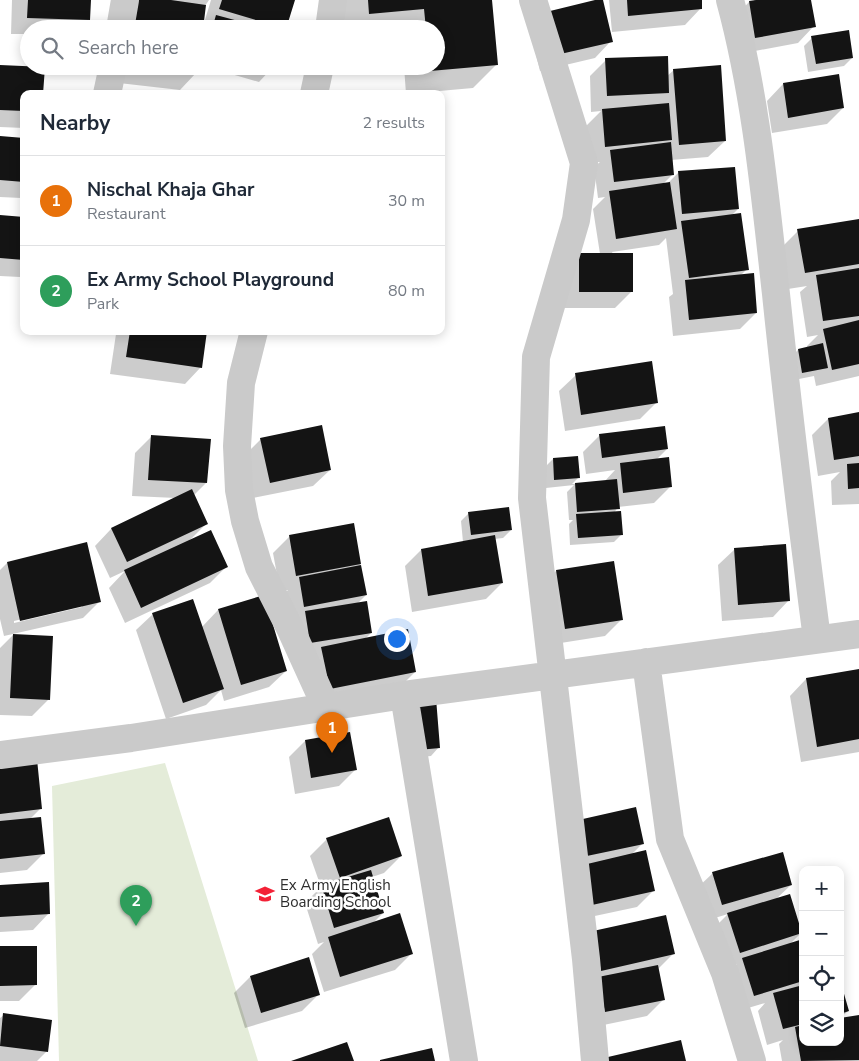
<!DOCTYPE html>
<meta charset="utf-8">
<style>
body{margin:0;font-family:"Nunito Sans",sans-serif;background:#f2f2f3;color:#1f2937}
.controls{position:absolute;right:15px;bottom:15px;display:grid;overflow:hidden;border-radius:10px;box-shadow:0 2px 12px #0003}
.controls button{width:45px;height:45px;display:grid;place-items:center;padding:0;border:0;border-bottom:1px solid #e0e1e3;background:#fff;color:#1f2937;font:25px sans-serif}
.you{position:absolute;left:396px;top:638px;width:18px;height:18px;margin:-12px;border:4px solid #fff;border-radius:50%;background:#1a73e8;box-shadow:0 0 0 8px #1a73e833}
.badge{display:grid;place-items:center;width:32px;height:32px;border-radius:50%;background:#111827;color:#fff;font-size:16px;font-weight:700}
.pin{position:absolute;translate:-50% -41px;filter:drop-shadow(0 1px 2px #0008)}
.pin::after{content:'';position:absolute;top:26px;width:18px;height:15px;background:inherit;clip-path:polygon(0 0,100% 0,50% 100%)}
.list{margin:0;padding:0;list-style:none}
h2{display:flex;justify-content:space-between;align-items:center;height:65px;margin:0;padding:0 20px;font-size:21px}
h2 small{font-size:16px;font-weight:400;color:#747a83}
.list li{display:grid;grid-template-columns:32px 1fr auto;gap:15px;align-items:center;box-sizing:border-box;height:90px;padding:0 20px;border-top:1px solid #e0e1e3}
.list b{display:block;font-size:19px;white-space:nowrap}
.list p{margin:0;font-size:16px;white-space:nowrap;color:#747a83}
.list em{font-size:16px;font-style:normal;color:#747a83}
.icon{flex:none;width:28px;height:28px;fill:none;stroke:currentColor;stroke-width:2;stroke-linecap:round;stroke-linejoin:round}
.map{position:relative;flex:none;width:859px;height:1061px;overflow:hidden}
.search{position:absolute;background:#fff;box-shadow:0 2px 12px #0003;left:20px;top:20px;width:425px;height:55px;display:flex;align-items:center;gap:12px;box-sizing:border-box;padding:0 18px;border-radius:28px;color:#747a83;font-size:19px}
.panel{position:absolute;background:#fff;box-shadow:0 2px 12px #0003;left:20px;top:90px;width:425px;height:245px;border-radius:10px}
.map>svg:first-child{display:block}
</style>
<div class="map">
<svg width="859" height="1061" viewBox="0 0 859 1061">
<rect width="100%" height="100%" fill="#fff"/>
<path fill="#e4ecd9" d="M165,763l93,298h-199l-7,-275z"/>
<path fill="#0003" fill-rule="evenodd" d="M12,0h78l-1,19 -9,10h-51v5h-18z
M130,0h79l-4,6 -2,17h1l7,-23h83l-9,29h-169z
M342,0h149l6,64 -24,24 -67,6 -2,-28h32v-37h-91z
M601,0l10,41 -16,17 -55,13 -10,-41z
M609,0h91l1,8 -16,17 -73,7z
M754,0h56l4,26 -16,17 -59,11 -6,-35 16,-17h5z
M812,38l40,20 -8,8 -36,6 -4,-26z
M606,60l61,16 7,-6 51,71 -17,16 -37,3 2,14 -10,10 5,-1 11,-11 59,37 -7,7 16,53 -6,6 15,38 -16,16 -67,7 -4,-39 4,-3 -7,-56 -7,7 -47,7 20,39 -17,17h-52l17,-54h20l-7,-45 12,-12 -7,1 -4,-31 6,-5 -11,1 -3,-37 15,-15 -10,1 -1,-36z
M0,66l24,28v34l-24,-1z
M112,66h85l-1,7 -16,17 -70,-8z
M204,66h70l-15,16z
M783,84l60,24 -16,16 -55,9 -5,-32z
M0,138l24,1v57l-3,2 -21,-1z
M0,216l24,2v56l-4,3 -20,-1z
M859,221v155l-43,10 -2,-10 -20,4 -4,-22 8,-8 9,-2v-2l11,-11 -11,2 -7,-45 7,-6 -19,3 -6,-42 16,-16z
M118,331h88l-5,36 -16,17 -75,-10 6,-40z
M576,375l81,27 -17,17 -75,12 -6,-40z
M859,414v90l-27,1 -1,-24 9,-9 -22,4 -6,-41 16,-16z
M600,435l67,14 -11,11 15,26 -17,17 -36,4 -4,6 8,21 -8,8 -44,3 -1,-21 4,-4h-4l-2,-28 7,-7 -28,3 -1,-21 8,-8 25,19 -6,6 32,-2 11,-12 -29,4 -3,-22z
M152,436l54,47 -12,12 13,28 -18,18 37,26 -16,16 -85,40 -16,-35 16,-17 -15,7 -15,-32 16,-17 65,-31 -44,-2 3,-43z
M261,439l69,31 -17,16 -60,12 -9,-42z
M469,513l42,17 -8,8 -9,1 8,44 -16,16 -74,13 -7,-46 16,-16 42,-8 -2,-21z
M353,524l13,71 -9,9 14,29 -6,6 50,33 -16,16 -86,17 -30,-110 5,-5 -8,1 -7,-38 17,-17z
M735,549l54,51 -16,17 -51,4 -4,-56z
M7,563l93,38 -17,17 -79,18 -4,-17v-49zM82,605v2l-68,16v-2z
M556,571l65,49 -16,16 -57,9 -8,-57z
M218,610l68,61 -17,16 -45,14 -3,-11 -15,15 -40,14 -30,-89 17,-16 48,14z
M14,634l35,65 -17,17 -32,-1v-67z
M859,670v82l-58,10 -11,-66 16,-17z
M414,701l25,46 -8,9 -21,2z
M305,741l51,28 -17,17 -44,8 -6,-37z
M0,764l40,45 -10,10 13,35 -16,16 -27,3z
M327,839l74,17 -17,17 -12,4 11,36 -11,11 40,29 -17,17 -71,22 -12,-38 12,-12 -6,2 -13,-41 16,-16 -11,-31z
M558,839l84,5 -11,11 23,35 -17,17 -61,13z
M713,873l78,12 -15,14 25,34 -12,12 14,-4v101h37l19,-26v45h-77l-3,-17 4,-4 -16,5 -9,-34 7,-8 -27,8 -11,-36 10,-11 -14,5 -12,-38 17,-17 -23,7 -9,-32z
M0,886l49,27 -16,17 -33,2z
M0,947l35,38 -16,16h-19z
M577,949l96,5 -16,16 6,30 -16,16 -58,12z
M250,977l69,17 -17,17 -57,17 -11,-35z
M840,982l8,29 -8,7z
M4,1015l43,36 -10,10h-37v-43z"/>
<path fill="#141414" d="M28,0h63l-1,20 -63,-2z
M133,0h38l35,5 -3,24h-74z
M222,0h73l-9,29 -67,-20z
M368,0h124l6,65 -68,6 -1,-5h7v-37h-10l-2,-20 -55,5z
M595,0h8l10,42 -57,13 -10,-43z
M627,0h75v9l-74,7z
M756,0h55l5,27 -61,11 -6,-37z
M216,15l48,13v1h-52z
M849,30l4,28 -37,6 -5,-28z
M668,56l1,37 -62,3 -2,-38z
M0,65l45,2 -2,27h-19v17l-24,-1z
M721,65l5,76 -47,4 -6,-76z
M142,66h56v8z
M839,74l5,34 -56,10 -5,-35z
M669,103l3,37 -67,7 -3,-38z
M0,136l24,2v44l-24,-2z
M671,142l3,33 -60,7 -4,-32z
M735,167l4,42 -57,5 -4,-43z
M670,182l7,47 -61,10 -7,-48z
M741,213l8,57 -60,8 -8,-57z
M0,215l24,2v43l-24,-2z
M859,219v45l-54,9 -8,-44z
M579,253h54v39h-54z
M859,268v48l-36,5 -7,-46z
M754,273l3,40 -68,7 -4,-40z
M859,320v44l-27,6 -9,-41z
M130,331h77l-5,37 -76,-11z
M823,343l5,25 -26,5 -4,-24z
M652,361l6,42 -77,12 -6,-42z
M859,412v44l-25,4 -6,-42z
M322,425l9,45 -61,13 -10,-45z
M665,426l3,23 -66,9 -3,-24z
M151,435l60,4 -4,44 -59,-3z
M578,456l2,22 -26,2 -1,-22z
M669,457l3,30 -49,6 -3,-30z
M859,463v25l-11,1 -1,-25z
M617,479l3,30 -43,3 -2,-29z
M192,489l16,35 -81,38 -16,-34z
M509,507l3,23 -41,5 -3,-23z
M621,511l2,24 -45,3 -2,-24z
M354,523l7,41 -65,12 -7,-41z
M211,530l17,37 -87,41 -17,-38z
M495,535l8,48 -75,13 -7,-47z
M87,542l14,60 -81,19 -13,-59z
M786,544l4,57 -52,4 -4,-57z
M614,561l9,59 -58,9 -9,-59z
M361,565l6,30 -63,12 -5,-30z
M264,595l23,76 -46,14 -23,-76z
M193,599l31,90 -41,14 -31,-90z
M367,601l5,32 -62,10 -5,-32z
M408,629l8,43 -86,17 -9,-42z
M13,634l40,2 -3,64 -40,-2z
M859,669v70l-42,8 -11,-69z
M436,698l4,50 -22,2 -5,-50z
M350,732l7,38 -46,8 -6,-38z
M37,759l5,50 -42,5v-51z
M636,807l8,37 -62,13 -8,-36z
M41,817l4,37 -45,5v-38z
M389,817l13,39 -62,22 -14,-40z
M646,850l9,41 -63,14 -9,-40z
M783,852l9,33 -70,20 -10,-33z
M371,870l13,43 -50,15 -13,-43z
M49,882l1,32 -50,3v-32z
M790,894l12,39 -62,20 -13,-40z
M400,913l13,41 -73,23 -12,-40z
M666,915l9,39 -74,17 -8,-40z
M803,939v42l-49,15 -12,-38z
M0,946h37v39l-37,1z
M309,957l11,38 -59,18 -11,-37z
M658,965l7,35 -60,12 -7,-35z
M840,980l9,31 -9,3z
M803,985v39l-20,5 -10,-36z
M3,1013l49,7 -4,32 -48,-6z
M859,1015v45l-58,1 -6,-34 8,-2v17h37v-24z
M681,1040l5,21h-78v-4z
M347,1042l7,19h-63z
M432,1048l3,13h-55v-1z"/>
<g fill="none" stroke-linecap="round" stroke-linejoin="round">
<path stroke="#cacaca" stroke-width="28" d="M533,0l51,163 -8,57 -40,137 -4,141 54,461 9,102
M730,0c26,96 35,196 46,294 12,116 26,230 41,345
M120,29l5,-29
M329,29l4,-29
M107,94l6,-28
M314,94l6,-28
M254,331l-13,52 -4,63 2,44 6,31 14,46 32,63 35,77
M646,662l24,177 55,134 27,88
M404,695l60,366
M0,755l131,-17 273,-43 455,-61"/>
</g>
<defs>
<g id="school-bare" transform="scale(1.5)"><path d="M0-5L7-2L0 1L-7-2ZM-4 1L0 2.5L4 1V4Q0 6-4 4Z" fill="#f32136" stroke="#fff" stroke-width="2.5" paint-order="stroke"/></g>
</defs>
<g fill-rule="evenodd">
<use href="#school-bare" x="265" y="894"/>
</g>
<g text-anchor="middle" stroke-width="5" stroke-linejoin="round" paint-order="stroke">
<g font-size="15" fill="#2d2d2d" stroke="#fff" text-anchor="start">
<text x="280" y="890">Ex Army English<tspan x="280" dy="17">Boarding School</tspan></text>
</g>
</g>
</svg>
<div class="controls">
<button>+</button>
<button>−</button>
<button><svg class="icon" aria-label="locate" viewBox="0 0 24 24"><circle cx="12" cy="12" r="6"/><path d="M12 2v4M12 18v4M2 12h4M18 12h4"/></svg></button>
<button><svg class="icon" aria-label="layers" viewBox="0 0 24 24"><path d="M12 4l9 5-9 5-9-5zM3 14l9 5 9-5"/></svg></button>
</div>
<div class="you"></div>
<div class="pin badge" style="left:332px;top:753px;background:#e8710a">1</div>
<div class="pin badge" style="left:136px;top:926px;background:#2e9e5b">2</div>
<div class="search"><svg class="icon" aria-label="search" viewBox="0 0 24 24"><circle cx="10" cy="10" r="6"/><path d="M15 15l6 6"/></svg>Search here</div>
<section class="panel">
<h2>Nearby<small>2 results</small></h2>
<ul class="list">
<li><span class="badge" style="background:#e8710a">1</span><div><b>Nischal Khaja Ghar</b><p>Restaurant</p></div><em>30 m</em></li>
<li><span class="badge" style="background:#2e9e5b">2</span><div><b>Ex Army School Playground</b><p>Park</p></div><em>80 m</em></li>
</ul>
</section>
</div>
